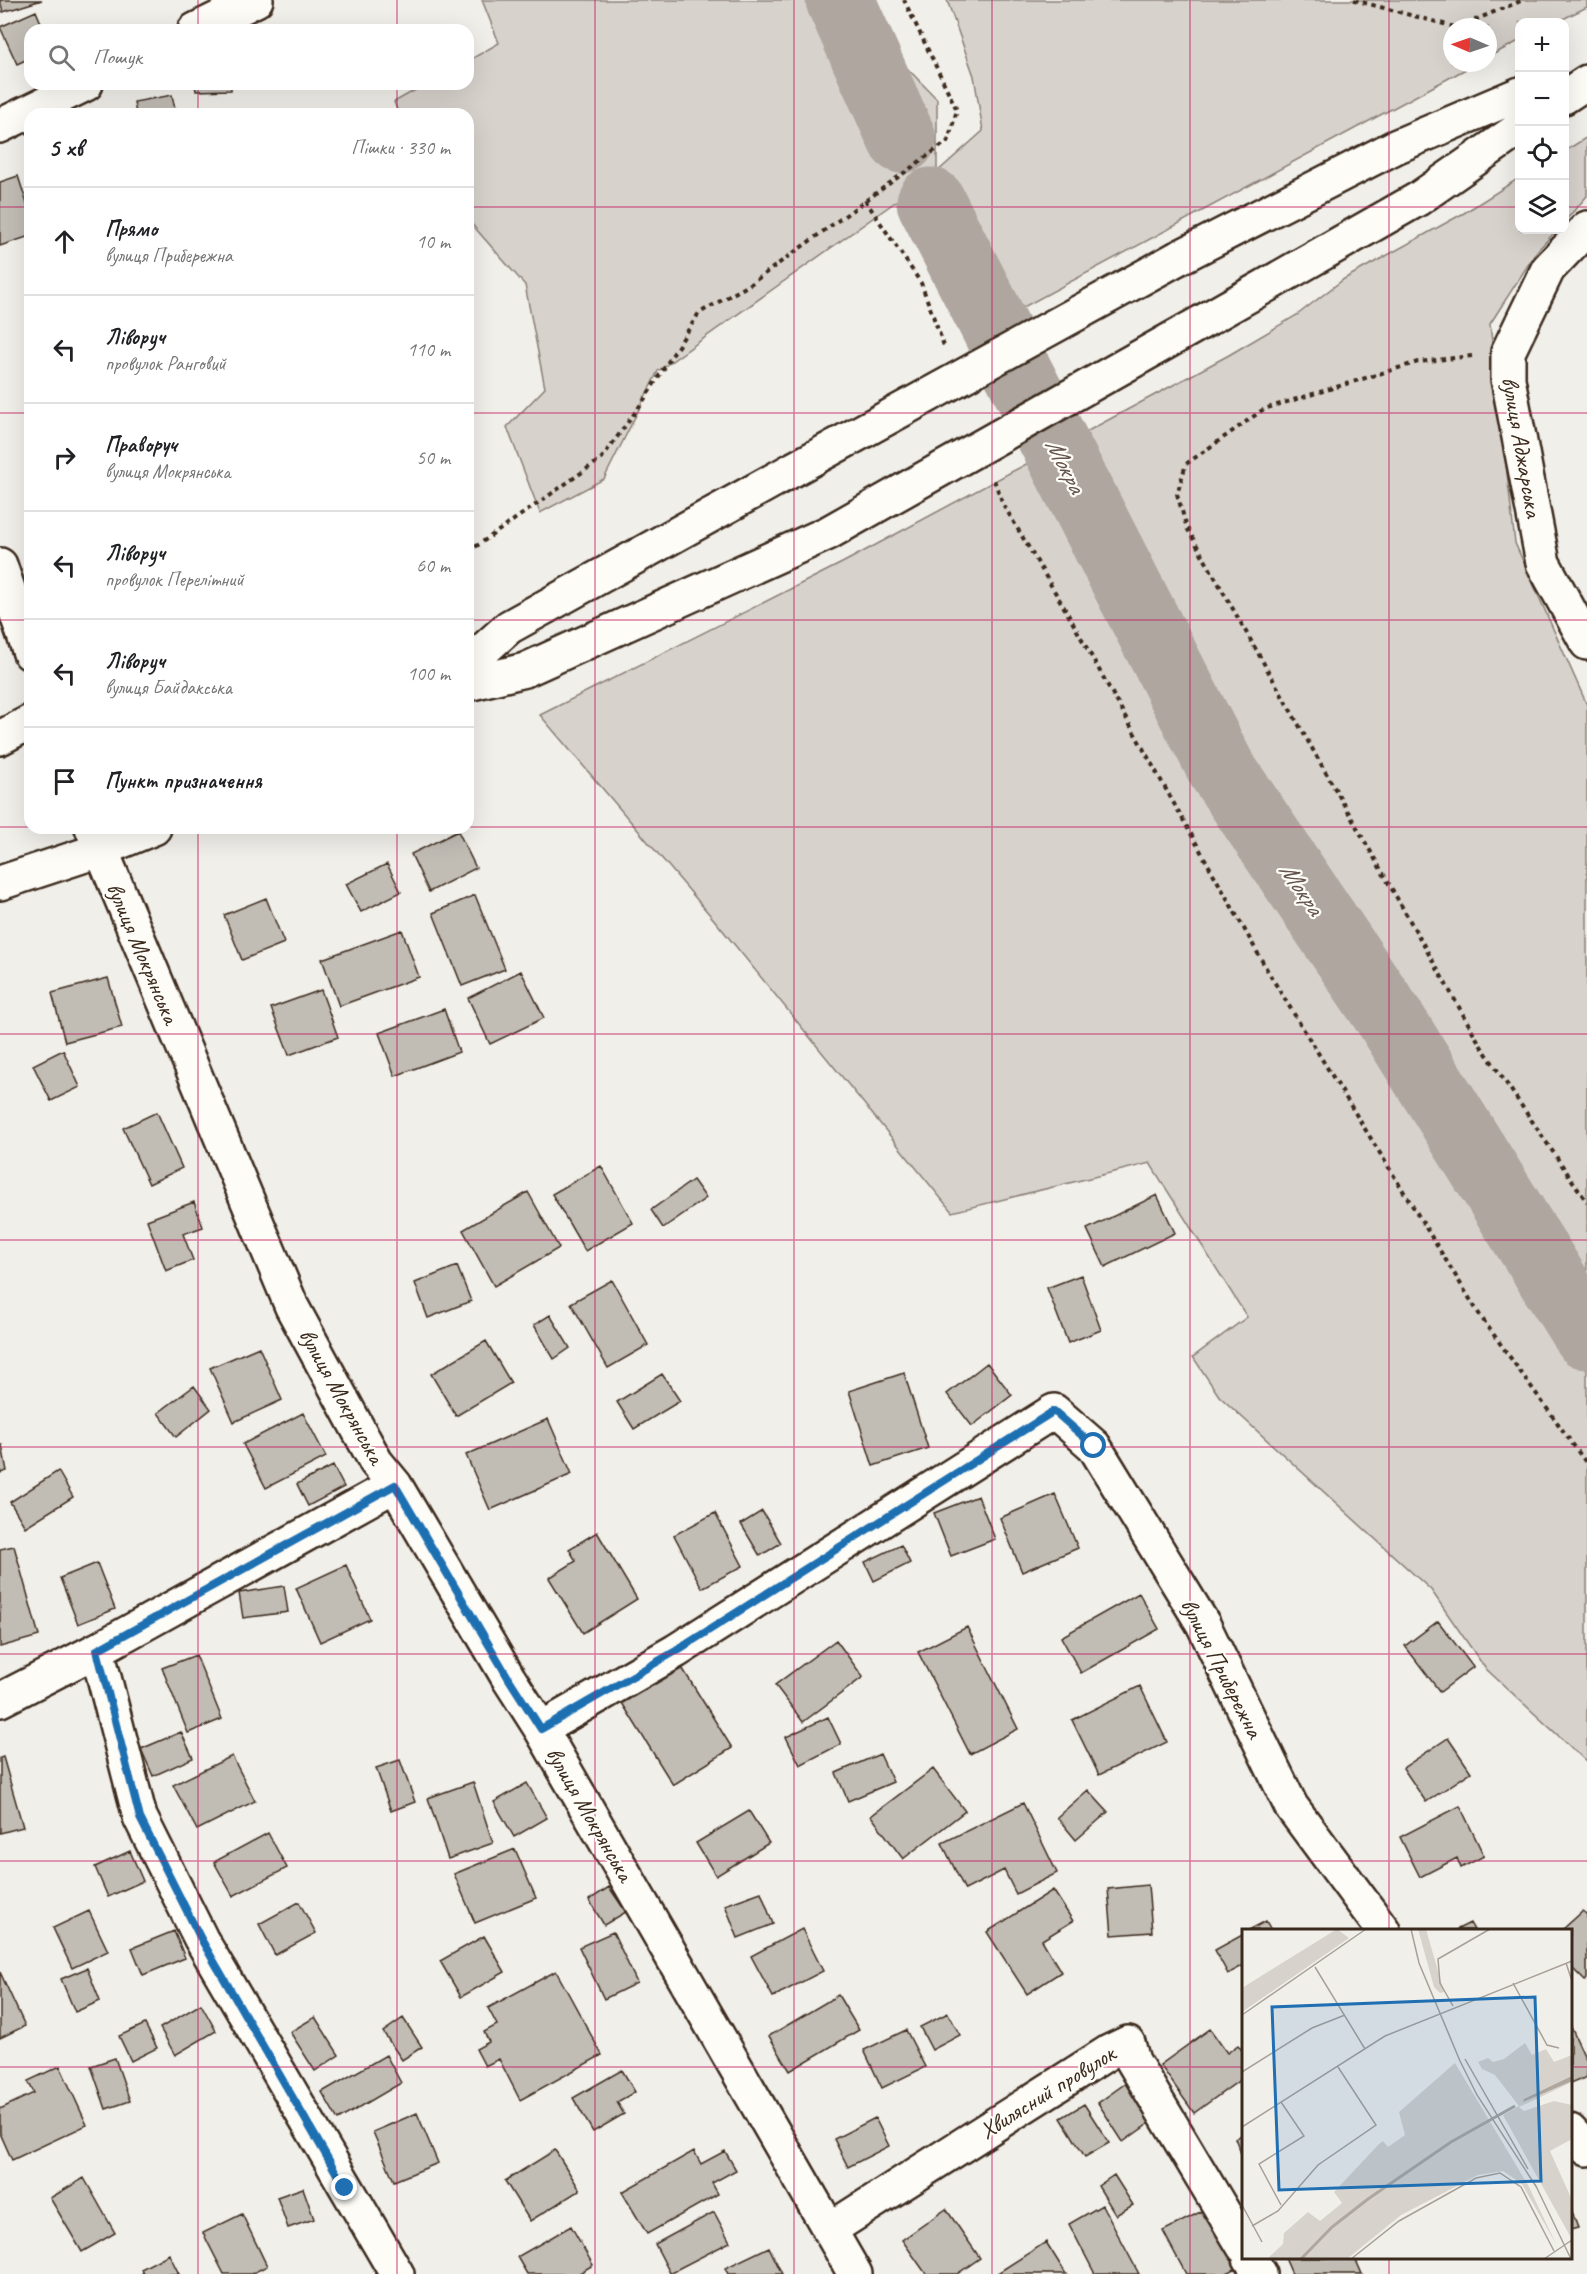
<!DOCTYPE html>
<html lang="uk">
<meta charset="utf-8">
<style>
body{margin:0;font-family:Caveat,sans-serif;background:#f2f2f2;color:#202124}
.controls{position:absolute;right:18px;top:18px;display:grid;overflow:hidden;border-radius:12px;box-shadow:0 6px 24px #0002}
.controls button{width:54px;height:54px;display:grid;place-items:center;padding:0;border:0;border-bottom:2px solid #e0e0e0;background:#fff;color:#202124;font:30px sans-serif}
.compass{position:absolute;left:1443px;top:18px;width:54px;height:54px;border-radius:50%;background:#fff;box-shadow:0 6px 24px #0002;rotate:272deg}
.stop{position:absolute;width:18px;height:18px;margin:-14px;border:4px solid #1f6fb2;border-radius:50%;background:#fff}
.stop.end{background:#1f6fb2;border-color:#fff;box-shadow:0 2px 6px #0008}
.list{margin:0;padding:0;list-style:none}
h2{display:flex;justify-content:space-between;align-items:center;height:78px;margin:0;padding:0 24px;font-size:26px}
h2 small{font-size:20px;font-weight:400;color:#757577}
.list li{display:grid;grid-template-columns:39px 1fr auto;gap:18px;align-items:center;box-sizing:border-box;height:108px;padding:0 24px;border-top:2px solid #e0e0e0}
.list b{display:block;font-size:22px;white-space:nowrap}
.list p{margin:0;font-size:20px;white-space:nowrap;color:#757577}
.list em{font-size:20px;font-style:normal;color:#757577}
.icon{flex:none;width:33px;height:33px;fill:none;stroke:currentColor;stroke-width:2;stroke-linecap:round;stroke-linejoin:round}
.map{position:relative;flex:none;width:1587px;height:2274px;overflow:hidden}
.search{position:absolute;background:#fff;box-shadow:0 6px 24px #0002;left:24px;top:24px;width:450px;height:66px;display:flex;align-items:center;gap:15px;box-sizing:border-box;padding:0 21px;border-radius:18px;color:#757577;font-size:22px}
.panel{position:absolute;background:#fff;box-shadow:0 6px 24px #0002;left:24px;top:108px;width:450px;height:726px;border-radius:18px}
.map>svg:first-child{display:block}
</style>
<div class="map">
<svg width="1587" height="2274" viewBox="0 0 1587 2274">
<rect width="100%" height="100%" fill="#f1efea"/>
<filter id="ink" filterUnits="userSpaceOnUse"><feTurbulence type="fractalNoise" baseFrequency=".0167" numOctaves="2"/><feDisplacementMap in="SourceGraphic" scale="12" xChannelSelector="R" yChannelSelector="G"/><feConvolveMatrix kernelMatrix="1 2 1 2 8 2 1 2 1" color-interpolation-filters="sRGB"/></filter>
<g filter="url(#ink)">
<path fill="#d7d2cc" stroke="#897e75" stroke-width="1.5" d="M482,0h380l16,38 59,61v73l46,-41 -9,-55 -27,-76h640v7l-30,15h-37l-1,19 -31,16v-30h-36v36h25l-470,253 -71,-143 -278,198 -54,108 -64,34 -33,-86 38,-39 -20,-103 -57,-65v-106h-69l-5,-12 32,-18h42v-23l31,-18z
M1587,137v59l-22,25v-70z
M1519,178l1,52h37l-20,21 -47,73 25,219 72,162v1057l-102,-94 -54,-78 -212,-194 -26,-39 54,-40 -97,-154 -198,49 -236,-290 -176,-207 304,-153 385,-207 68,-40 47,-36 120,-66z"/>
<path fill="#aea69f" stroke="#80746b" stroke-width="1.5" d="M822,0h36l43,98 -3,33 -20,-7z"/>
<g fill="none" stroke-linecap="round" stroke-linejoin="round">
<path stroke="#695c52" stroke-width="1.5" d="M829,0l53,118 9,4 2,-3 1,-20 -41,-99"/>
<path stroke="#aea69f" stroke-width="69" d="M840,0l62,139
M931,202l291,568 169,250 196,315"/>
</g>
<path fill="#c1bcb4" stroke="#3b2a1e" stroke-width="1.5" d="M0,0h42l-39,12z
M36,11l8,19h-14v28l-13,6 -17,-37z
M195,84h36v6l-35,1z
M172,95l4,19h-40l-2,-12z
M18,176l12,37v23l-30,10v-64z
M458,831l18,37 -47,24 -18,-38z
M387,864l14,28 -40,20 -15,-28z
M475,895l30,74 -43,17 -29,-73z
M266,898l18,45 -42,17 -18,-45z
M402,930l17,47 -80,29 -17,-47z
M521,971l23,47 -54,26 -22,-46z
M108,978l14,49 -57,15 -13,-49z
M321,990l17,47 -49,18 -18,-47z
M444,1009l15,43 -64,24 -16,-43z
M63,1050l17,37 -29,14 -18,-36z
M157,1112l25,56 -33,16 -26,-56z
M601,1166l32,57 -48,28 -33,-57z
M693,1180l13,18 -43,30 -12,-18z
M528,1192l31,56 -65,38 -31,-56z
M1157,1195l18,38 -70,34 -18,-38z
M194,1202l9,25 -20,7 10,26 -27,11 -19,-51z
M457,1266l14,35 -43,17 -13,-35z
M1081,1275l20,55 -33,13 -21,-55z
M612,1280l36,65 -40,23 -37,-65z
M550,1315l20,33 -16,11 -20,-34z
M486,1341l25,42 -55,33 -25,-42z
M259,1347l23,53 -48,22 -24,-54z
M987,1363l25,32 -40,31 -25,-32z
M904,1373l24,75 -55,18 -24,-75z
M662,1374l18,27 -46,28 -17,-27z
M194,1386l17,23 -35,28 -18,-24z
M303,1413l23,44 -60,31 -23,-44z
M548,1419l24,55 -82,36 -24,-55z
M0,1445h2l5,26 -7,2z
M333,1466l11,21 -36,19 -11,-22z
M58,1471l15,26 -48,30 -15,-25z
M1055,1494l23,54 -56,24 -22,-54z
M978,1496l17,43 -44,17 -17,-43z
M762,1511l19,32 -21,13 -19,-32z
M715,1513l28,53 -41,22 -28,-53z
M597,1532l40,67 -54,34 -34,-55 27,-17 -7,-12z
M901,1545l9,18 -36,18 -9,-19z
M14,1546l25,90 -39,11v-98z
M97,1563l18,46 -37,15 -18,-46z
M346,1565l24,54 -50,23 -24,-54z
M284,1586l4,26 -45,6 -4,-25z
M1139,1593l20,36 -78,44 -20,-36z
M1438,1621l35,46 -33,25 -35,-46z
M967,1627l51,102 -48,25 -52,-102z
M836,1640l27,37 -60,45 -28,-37z
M196,1655l26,64 -34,14 -26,-65z
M681,1666l51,82 -59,37 -51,-82z
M1140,1686l27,56 -68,33 -27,-55z
M828,1717l13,27 -41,21 -14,-28z
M181,1732l12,26 -40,18 -12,-27z
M1448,1738l23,34 -45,30 -23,-34z
M880,1754l13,28 -45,19 -12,-28z
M232,1756l23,45 -58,29 -24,-45z
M3,1757l20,70 -23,6v-75z
M400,1760l15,42 -24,9 -15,-43z
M933,1769l32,42 -62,48 -32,-43z
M473,1782l20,61 -45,16 -20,-61z
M527,1783l20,35 -33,19 -20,-35z
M1088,1790l20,22 -32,28 -19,-23z
M1023,1803l34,70 -41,21 -12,-24 -39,20 -23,-47z
M1460,1806l24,50 -23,12 -4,-10 -37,19 -20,-40z
M749,1811l20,32 -53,33 -20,-33z
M268,1833l19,35 -54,28 -19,-34z
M515,1849l21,49 -61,25 -21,-49z
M130,1851l13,30 -35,16 -13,-30z
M1148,1885l4,47 -40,3 -4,-46z
M609,1887l17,25 -22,13 -15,-25z
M1053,1890l20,31 -31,19 19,32 -34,22 -40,-62z
M761,1892l12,32 -35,14 -13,-33z
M299,1902l17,31 -41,22 -16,-31z
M89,1911l19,40 -36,17 -19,-40z
M1583,1911l4,4v64l-2,2 -15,-15v-36h-8z
M1266,1921l5,9h-22z
M1470,1923l4,7h-18z
M802,1929l21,42 -50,26 -22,-41z
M174,1931l11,27 -42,17 -11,-27z
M613,1932l24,51 -33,16 -25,-52z
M1244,1934v31l-16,9 -13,-24z
M484,1936l21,36 -44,25 -21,-36z
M87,1968l13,33 -25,11 -14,-33z
M556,1971l46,84 -82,45 -21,-41 -14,7 -9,-17 13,-7 -5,-10 13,-7 -9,-17z
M0,1972l25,54 -25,12z
M838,1995l21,35 -69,41 -21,-35z
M201,2004l15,27 -41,24 -15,-27z
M948,2013l12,22 -28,15 -12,-23z
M315,2017l24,38 -24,16 -25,-39z
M403,2018l19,29 -20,13 -19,-28z
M145,2024l12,24 -26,13 -12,-25z
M1570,2025l17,37v15l-17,7z
M1210,2029l17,24 11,-8 6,8v24l-50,36 -34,-48z
M906,2030l19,37 -43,21 -18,-38z
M386,2055l15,28 -63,37 -16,-28z
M115,2058l15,43 -24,8 -15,-43z
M60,2066l27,59 -75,35 -12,-27v-24l34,-16 -6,-12z
M622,2070l13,22 -18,10 7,12 -31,18 -20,-34z
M1126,2083l25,39 -28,20 -25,-39z
M1084,2104l25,39 -24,14 -24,-39z
M417,2113l21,50 -44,18 -21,-49z
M875,2118l14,28 -41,21 -14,-28z
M1244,2134v27l-9,-23z
M555,2150l25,40 -50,31 -25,-40z
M694,2151l7,13 24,-13 11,19 -24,13 6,11 -71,40 -25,-42z
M1114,2175l19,30 -17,10 -18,-29z
M84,2178l31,55 -33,19 -32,-54z
M303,2188l11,31 -26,9 -11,-31z
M1102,2205l37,69h-44l-26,-50z
M1570,2207l8,21 -8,2z
M946,2209l34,49 -23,16h-31l-24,-34z
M1206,2209l31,59 -12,6h-39l-23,-43z
M714,2212l16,30 -60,31 -15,-29z
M242,2214l25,52 -16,8h-27l-21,-41z
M571,2226l22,39 -15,9h-51l-10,-17z
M1046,2242l20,32h-70z
M769,2247l13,27h-54l-3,-6z
M169,2254l10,20h-36l-2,-5z
M1285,2258h70l7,16h-70z"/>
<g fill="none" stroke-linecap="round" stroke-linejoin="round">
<g stroke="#3b2a1e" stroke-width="38">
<path id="minor" d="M195,30l61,-30
M0,126l86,-42
M1587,228l-39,41 -40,83v27l35,184 44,80
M0,565l30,88
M0,738l30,-16
M92,828l200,479 84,155 19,23 114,194 32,50 314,545
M97,1650l43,167 61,122 196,335
M0,1700l97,-50 298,-165
M541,1729l135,-78 378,-240 40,35 109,178 88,182 92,124
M1570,2131l17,18
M829,2230l280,-178 19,-9 5,18 111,186
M1250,2258l10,16"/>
</g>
<g stroke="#3b2a1e" stroke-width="38">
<path id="highway" d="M1564,97l23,-15
M1178,258l217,-111 125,-53
M1209,318l209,-119 102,-71
M468,664l41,-37 285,-158
M468,684l57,-14 303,-137
M0,883l100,-33 54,-22"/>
</g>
<path stroke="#3b2a1e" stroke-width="4" stroke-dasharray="4.5 4.5" stroke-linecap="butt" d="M1354,0l101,27
M1458,27l65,-27
M865,200l56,83 23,63
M1472,356l-54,6 -154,47 -78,55 -9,30 10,34 294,518 106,156
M994,480l9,24 62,105 205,366 211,342 106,147
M468,552l133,-93 41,-56 57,-90 50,-28 199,-144 9,-31 -53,-110"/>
<use href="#minor" stroke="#fdfcf7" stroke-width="33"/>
<use href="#highway" stroke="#fdfcf7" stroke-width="33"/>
<g stroke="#3b2a1e" stroke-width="38" stroke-linecap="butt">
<path id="highway-bridge" d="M794,469l384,-211
M828,533l381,-215"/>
</g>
<use href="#highway-bridge" stroke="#fdfcf7" stroke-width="33"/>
</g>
</g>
<g fill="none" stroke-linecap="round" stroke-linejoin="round" filter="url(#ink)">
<path stroke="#1f6fb2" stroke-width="8" d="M345,2188l-144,-249 -61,-121 -43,-168 298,-165 114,194 32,50 135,-78 378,-240 40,35"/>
</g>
<path fill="none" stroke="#c2185b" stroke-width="1.5" stroke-opacity="0.55" d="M198,0v30M397,0v30M595,0v2274M794,0v2274M992,0v2274M1190,0v2274M1389,0v1930M198,84v30M397,84v30M0,207h30M468,207h1052M1564,207h23M0,413h30M468,413h1119M0,620h30M468,620h1119M0,827h30M468,827h1119M198,828v1446M397,828v1446M0,1034h1587M0,1240h1587M0,1447h1587M0,1654h1587M0,1861h1587M0,2067h1244M1570,2067h17M1389,2258v16"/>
<g text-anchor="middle" stroke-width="4.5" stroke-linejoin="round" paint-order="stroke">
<g font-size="24" fill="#3b2a1e" stroke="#fdfcf7">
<text transform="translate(1522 447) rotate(80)" y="8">вулиця Аджарська</text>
<text transform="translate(143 953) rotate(67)" y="8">вулиця Мокрянська</text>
<text transform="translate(342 1396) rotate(61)" y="8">вулиця Мокрянська</text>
<text transform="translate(1222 1668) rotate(63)" y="8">вулиця Прибережна</text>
<text transform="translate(590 1814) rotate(60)" y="8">вулиця Мокрянська</text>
<text transform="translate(1047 2092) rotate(-32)" y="8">Хвилясний провулок</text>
</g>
<g font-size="26" font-style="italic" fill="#63554b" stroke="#fdfcf7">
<text transform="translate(1066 465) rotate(63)" y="9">Мокра</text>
<text transform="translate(1302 888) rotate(56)" y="9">Мокра</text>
</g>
</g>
<g transform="translate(1242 1929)">
<rect width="330" height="330" fill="#f1efea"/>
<path d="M95,0l12,9 -107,74v-24zM176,0h8l18,63 -4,1 -6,-6zM283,114l7,12 14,-6 8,13 18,-7v27l-53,25 5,4 30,-10 18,4v34l-22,12 22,49 -2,36 -67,-121 16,-9 -24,-31 -13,-6 -4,-7 10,-4 5,4 11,-3zM213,134l73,122 28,59 -34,-60 -19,-13 -25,4 -77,40 -54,44h-80l16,-15 1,-11 24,-21 12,9 22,-18 -8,-11 45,-48 4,-3 5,6 17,-12 -6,-23z" fill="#d7d2cc"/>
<path d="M330,147v5l-49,21 1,-3z" fill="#aea69f"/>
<path fill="none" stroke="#aea69f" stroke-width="3" d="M59,330l31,-32 36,-28 83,-57 64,-36"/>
<path fill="none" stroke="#a8a098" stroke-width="1.5" d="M169,0l8,34 41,98 17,34 60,93M324,34l6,18M73,38l50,82M271,54l34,62 12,3M211,77l-13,-23 -2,-24 52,-30M0,86l124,-86M223,130l63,110M0,143l70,-44 33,-13M39,173l23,34 -45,28 22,41M0,198l143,-91 187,-75M293,255l36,75M0,276l20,37M10,297l26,-15 40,-46 58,-40 -38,-58M109,330l48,-38 77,-43 24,-5 21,14 33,64M302,330l28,-19"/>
<path fill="#1f6fb2" fill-opacity="0.15" stroke="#1f6fb2" stroke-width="3" d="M293,68l6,184 -262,9 -7,-183z"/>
<rect width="330" height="330" fill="none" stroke="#3b2a1e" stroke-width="3"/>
</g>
</svg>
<div class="controls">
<button>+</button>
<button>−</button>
<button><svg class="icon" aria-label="locate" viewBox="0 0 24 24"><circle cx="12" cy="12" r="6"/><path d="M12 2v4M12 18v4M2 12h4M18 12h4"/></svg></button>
<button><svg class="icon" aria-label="layers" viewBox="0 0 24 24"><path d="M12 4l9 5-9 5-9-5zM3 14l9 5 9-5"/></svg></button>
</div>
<svg class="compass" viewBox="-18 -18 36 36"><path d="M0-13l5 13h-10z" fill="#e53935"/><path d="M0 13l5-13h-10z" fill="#757577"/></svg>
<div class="stop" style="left:1094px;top:1446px"></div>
<div class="stop end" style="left:345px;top:2188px"></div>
<div class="search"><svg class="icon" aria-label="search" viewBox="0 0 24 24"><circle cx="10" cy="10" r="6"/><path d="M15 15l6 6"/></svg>Пошук</div>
<section class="panel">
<h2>5 хв<small>Пішки · 330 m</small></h2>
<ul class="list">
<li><svg class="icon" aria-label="ahead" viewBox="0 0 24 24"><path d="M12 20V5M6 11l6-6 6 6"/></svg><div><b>Прямо</b><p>вулиця Прибережна</p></div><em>10 m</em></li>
<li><svg class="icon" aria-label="left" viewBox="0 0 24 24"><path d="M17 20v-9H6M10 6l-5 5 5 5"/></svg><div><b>Ліворуч</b><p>провулок Ранговий</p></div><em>110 m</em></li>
<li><svg class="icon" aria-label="right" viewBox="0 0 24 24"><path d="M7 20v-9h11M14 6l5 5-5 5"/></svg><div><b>Праворуч</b><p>вулиця Мокрянська</p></div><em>50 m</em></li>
<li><svg class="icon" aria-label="left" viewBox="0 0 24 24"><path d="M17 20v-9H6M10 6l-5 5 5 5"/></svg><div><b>Ліворуч</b><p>провулок Перелітний</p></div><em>60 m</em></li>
<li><svg class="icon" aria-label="left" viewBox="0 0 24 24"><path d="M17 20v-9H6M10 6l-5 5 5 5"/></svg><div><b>Ліворуч</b><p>вулиця Байдакська</p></div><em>100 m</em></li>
<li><svg class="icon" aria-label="arrive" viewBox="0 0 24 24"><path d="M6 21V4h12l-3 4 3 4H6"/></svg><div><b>Пункт призначення</b></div></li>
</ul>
</section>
</div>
